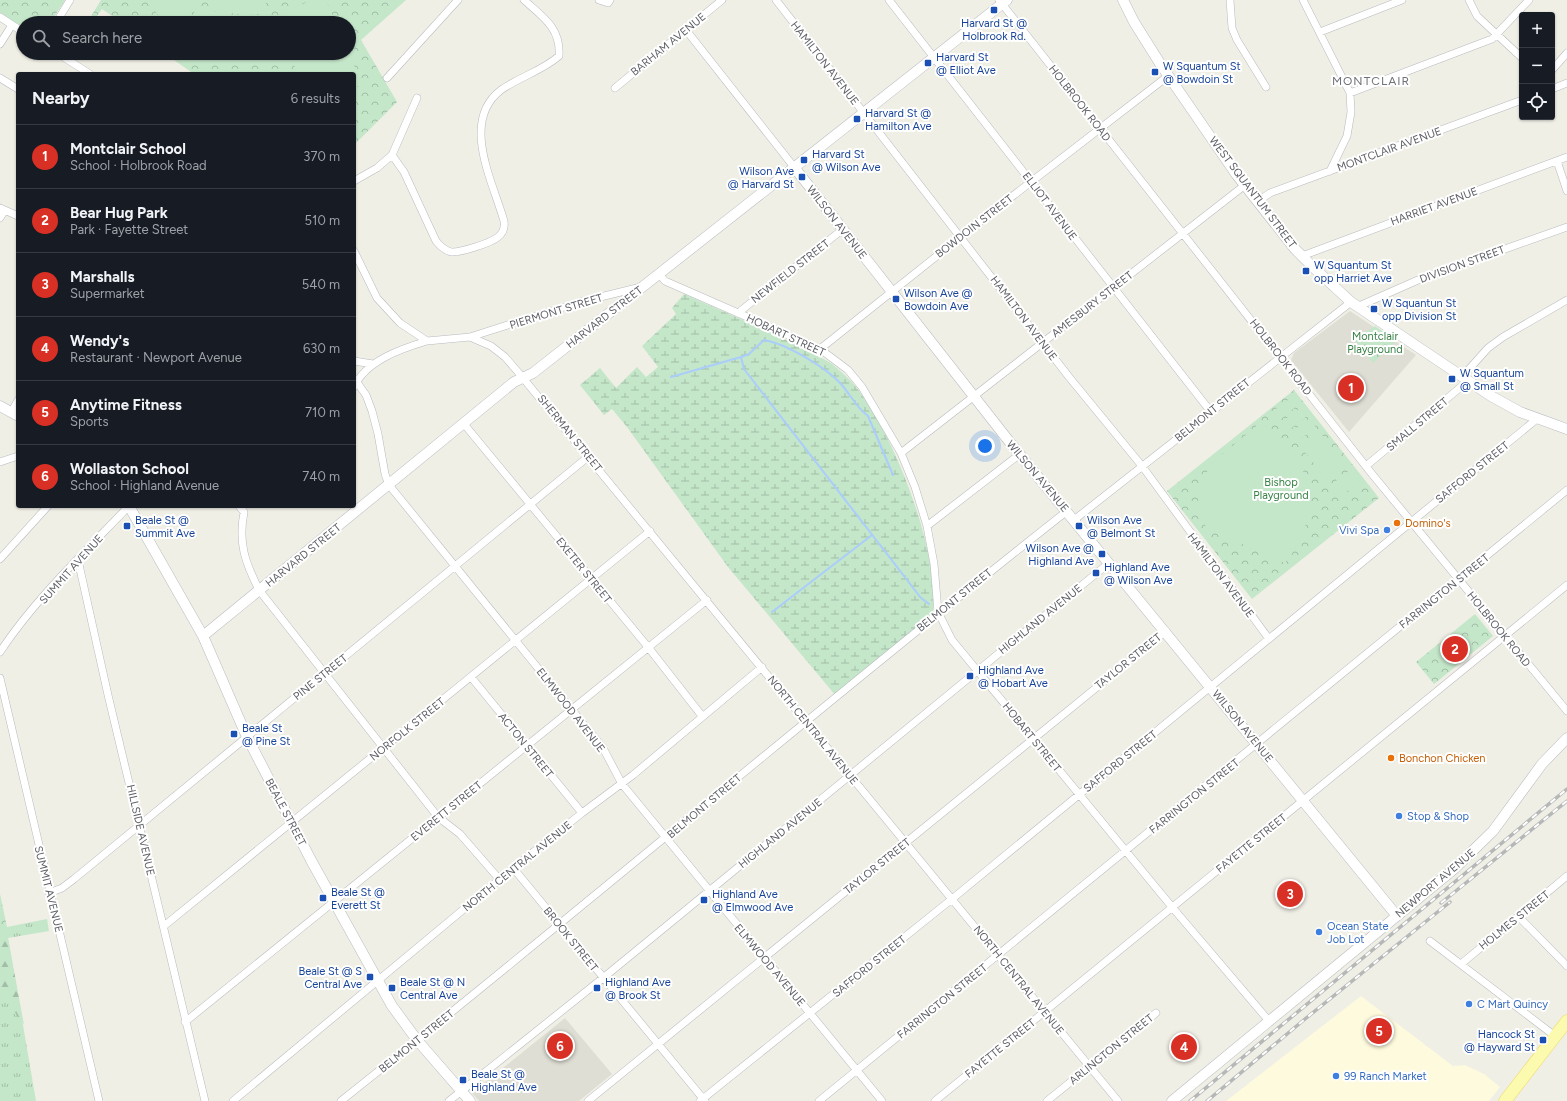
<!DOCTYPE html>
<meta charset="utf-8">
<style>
body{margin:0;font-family:Figtree,sans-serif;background:#242831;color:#f1f3f6}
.controls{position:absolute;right:12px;top:12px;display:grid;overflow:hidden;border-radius:4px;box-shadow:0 1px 3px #0004}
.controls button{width:36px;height:36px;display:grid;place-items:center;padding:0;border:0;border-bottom:1px solid #363941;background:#171b24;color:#f1f3f6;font:20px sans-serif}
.you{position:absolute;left:985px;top:446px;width:14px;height:14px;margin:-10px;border:3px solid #fff;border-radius:50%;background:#1a73e8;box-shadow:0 0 0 6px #1a73e833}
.badge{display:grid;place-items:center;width:26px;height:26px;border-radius:50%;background:#d93025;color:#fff;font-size:13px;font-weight:700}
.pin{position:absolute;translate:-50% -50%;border:2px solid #fff;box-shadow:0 1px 4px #0006}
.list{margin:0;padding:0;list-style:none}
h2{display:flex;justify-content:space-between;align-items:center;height:52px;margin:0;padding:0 16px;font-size:17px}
h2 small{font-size:13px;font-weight:400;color:#9ea1a6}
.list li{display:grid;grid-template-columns:26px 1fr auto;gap:12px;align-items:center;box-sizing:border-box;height:64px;padding:0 16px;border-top:1px solid #363941}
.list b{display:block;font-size:15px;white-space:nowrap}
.list p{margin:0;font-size:13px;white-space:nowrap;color:#9ea1a6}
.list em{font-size:13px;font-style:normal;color:#9ea1a6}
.icon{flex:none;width:22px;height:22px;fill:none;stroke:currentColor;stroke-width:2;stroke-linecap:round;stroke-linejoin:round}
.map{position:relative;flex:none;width:1567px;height:1101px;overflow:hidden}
.search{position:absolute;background:#171b24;box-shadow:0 1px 3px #0004;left:16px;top:16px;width:340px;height:44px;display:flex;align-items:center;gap:10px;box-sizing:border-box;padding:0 14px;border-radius:22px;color:#9ea1a6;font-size:15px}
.panel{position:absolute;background:#171b24;box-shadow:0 1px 3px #0004;left:16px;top:72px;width:340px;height:436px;border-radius:4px}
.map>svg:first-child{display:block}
</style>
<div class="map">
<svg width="1567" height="1101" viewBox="0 0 1567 1101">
<defs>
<pattern id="grass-tufts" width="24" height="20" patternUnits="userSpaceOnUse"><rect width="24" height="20" fill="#c4e6c9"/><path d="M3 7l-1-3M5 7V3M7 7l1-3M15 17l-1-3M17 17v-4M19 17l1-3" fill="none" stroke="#a2bea7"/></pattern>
<pattern id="forest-firs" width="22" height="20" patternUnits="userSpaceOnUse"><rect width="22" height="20" fill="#c4e6c9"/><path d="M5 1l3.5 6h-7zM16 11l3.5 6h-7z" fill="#a2bea7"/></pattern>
<pattern id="wetland-marsh" width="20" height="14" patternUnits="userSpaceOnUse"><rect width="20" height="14" fill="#c4e6c9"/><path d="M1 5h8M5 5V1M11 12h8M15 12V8" fill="none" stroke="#a2bea7"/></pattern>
<pattern id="park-crowns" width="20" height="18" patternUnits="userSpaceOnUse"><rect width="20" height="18" fill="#c4e6c9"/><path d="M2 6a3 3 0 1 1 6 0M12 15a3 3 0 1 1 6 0" fill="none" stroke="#a2bea7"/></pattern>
</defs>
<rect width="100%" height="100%" fill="#efefe6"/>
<path fill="#fdfade" d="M1361,996l92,70 12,-1 19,9 16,13 -11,14h-263z"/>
<path fill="#dfded4" d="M1350,311l66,44 -67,77 -58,-72 3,-7z
M565,1018l47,56 -33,27h-100l-7,-8z"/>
<path fill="url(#grass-tufts)" d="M47,919l2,12 -41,7 28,163h-36v-174h7z"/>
<path fill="url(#forest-firs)" d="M0,938h8l16,87 -24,-34z"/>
<path fill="url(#wetland-marsh)" d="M684,294c39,18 78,33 116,53 10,6 22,10 32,17 8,7 17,14 24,23 38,47 87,171 76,231l-96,78 -108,-129 -101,-140 -15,-18 -8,6 -24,-30 20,-17 16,20 21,-21 9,10 12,-10 -16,-21 34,-32 -4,-6z"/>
<path fill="url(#park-crowns)" d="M0,0h65l-15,23h-27v4l-23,-14z
M101,0h305l-45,40 36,62 -43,43v-71h-160l-30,-21h185v-30h-227l-20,-14 -10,14h-5z
M1375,326l21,15 -23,22 -18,-23z
M1294,390l85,108 -127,101 -85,-108z
M1475,614l18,22 -59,48 -18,-22z
M0,894l7,33h-7z"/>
<path fill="#c4e6c9" d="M147,0h47l-3,18 -8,5h-19z
M207,0h58l3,11c-21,8 -43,4 -61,-11z
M312,0h14l10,23h-60l-3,-6z
M195,7l27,6 10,10h-39z
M190,53h52l1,8 -54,-3z
M289,53h60l13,31 -8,4v-14h-56z
M1292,397l6,8 -18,15 -7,-9z
M1300,408l7,8 -19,15 -6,-9z
M1309,419l7,8 -19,15 -7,-9z
M1259,424c55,28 66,92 26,139l-79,-35 -8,-26 11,-37z
M1321,434l7,9 -19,14 -7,-8z
M1329,445l7,9 -18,14 -7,-8z
M1338,456l7,9 -19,14 -7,-8z
M1353,468l9,12 -20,15 -9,-12z"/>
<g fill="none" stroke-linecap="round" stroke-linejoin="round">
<path stroke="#aacdfc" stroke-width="2" d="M671,377l70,-20
M893,475l-25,-59c-11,-8 -17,-20 -26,-31 -15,-17 -55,-41 -78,-45l-15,14 -8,3 3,12 177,229 8,6
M772,612l100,-77"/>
<g stroke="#b8babf" stroke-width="8">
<path id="street" d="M599,0l9,3 2,-3
M776,0l293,377 73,89 127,173
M889,0l322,412
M999,0l373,474 195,237
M1230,0l2,28 5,12 29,47
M1303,0l47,93 1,19 -4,24 -17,35
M1469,0l8,16 45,42
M0,17l23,15
M56,23l14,-23
M686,30l108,137
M1320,32l82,-32
M0,44l12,-19
M57,53l33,21
M1552,70l15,-17
M0,78l18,11
M387,78l71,-78
M615,88l107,-88
M1552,89l15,-6
M1350,93l142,-54 37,-39
M392,155l25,-57
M1557,161l10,30
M354,181l23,-13 15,-13 12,17 32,69c4,5 8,9 15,11 8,1 40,-9 47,-15 5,-4 7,-10 6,-16 -11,-39 -44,-100 -3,-131 18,-13 41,-19 58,-34 2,-28 -16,-39 -35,-56
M1257,202l13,-9 252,-93
M0,208l18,8
M0,218l5,-8
M354,251l23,47 23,25 27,18 43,-4 21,9 14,11 13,15 600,729
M1302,256l265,-99
M659,274l6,7 155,68 28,21 14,17 39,66 14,34 12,39 7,38 4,48 14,28 220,267 97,114
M1359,306l59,-26 149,-53
M738,313l105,-84
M470,337l110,-35 61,-15
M820,349l172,-137 176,-136
M354,361l19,3
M1462,377l26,-29 15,-11 64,-37
M354,378l12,17 6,16 6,23 7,40 4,11 214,263 19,36 260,317
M354,387c12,-26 46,-38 73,-46
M11,413l7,-13
M464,424l184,223 54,69
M901,453l344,-268
M0,462l18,-6
M1366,466l102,-85
M239,506l5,6c-6,31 1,50 15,78l179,227 22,17 40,46
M1074,520l277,-218
M927,526l93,-72
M0,559l48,-53
M78,560l30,135 97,406
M0,652c35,-53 85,-100 129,-146
M471,677l111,136
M0,678l99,423
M514,869l191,232
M49,893l13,-5 12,-9 515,-423
M1519,917l48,49
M164,926l486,-395
M1430,941l125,95
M1461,964l106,-88
M185,1022l522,-422
M233,1101l273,-227 76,-61 51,-38 129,-108
M341,1101c244,-194 481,-397 726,-590
M449,1101l154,-123 506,-415
M588,1101l578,-470
M700,1101l252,-202 586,-481
M819,1101l748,-611
M935,1101l632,-516
M1047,1101l109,-88"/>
</g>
<g stroke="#babbc1" stroke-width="11">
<path id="secondary" d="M1123,0l11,22 27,43 75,109 59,75 20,20 36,33 140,94 29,16 47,17
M794,167l218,278 385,471
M0,406l18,10
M129,506l74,130 44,101 65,125 80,144 25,34 53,61
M203,636l311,-254 19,-9 474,-373
M1172,1101l282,-232 39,-38 49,-67 25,-26"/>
</g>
<g stroke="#ecd863" stroke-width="13">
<path id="primary" d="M1505,1101l62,-80"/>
</g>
<use href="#street" stroke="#fff" stroke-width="7"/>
<use href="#secondary" stroke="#fff" stroke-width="10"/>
<use href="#primary" stroke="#fcfaaf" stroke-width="12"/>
<g stroke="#b6b7b7" stroke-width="3.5">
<path id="rail" d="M1441,903l126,-102
M1190,1101l377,-312
M1207,1101l98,-82 145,-117"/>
</g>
<use href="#rail" stroke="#fff" stroke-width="2" stroke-dasharray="6" stroke-linecap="butt"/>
</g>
<g fill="#1a4fb4" stroke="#fff" stroke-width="1.5">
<rect x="990" y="6" width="8" height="8" rx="2"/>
<rect x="924" y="59" width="8" height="8" rx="2"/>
<rect x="1151" y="68" width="8" height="8" rx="2"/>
<rect x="853" y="115" width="8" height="8" rx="2"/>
<rect x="800" y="156" width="8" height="8" rx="2"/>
<rect x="798" y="173" width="8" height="8" rx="2"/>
<rect x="1302" y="267" width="8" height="8" rx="2"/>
<rect x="892" y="295" width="8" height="8" rx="2"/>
<rect x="1370" y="305" width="8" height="8" rx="2"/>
<rect x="1448" y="375" width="8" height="8" rx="2"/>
<rect x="123" y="522" width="8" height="8" rx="2"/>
<rect x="1075" y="522" width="8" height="8" rx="2"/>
<rect x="1098" y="550" width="8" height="8" rx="2"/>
<rect x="1092" y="569" width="8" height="8" rx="2"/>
<rect x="966" y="672" width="8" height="8" rx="2"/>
<rect x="230" y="730" width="8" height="8" rx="2"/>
<rect x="319" y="894" width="8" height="8" rx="2"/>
<rect x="700" y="896" width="8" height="8" rx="2"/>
<rect x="366" y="973" width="8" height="8" rx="2"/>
<rect x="388" y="984" width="8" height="8" rx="2"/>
<rect x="593" y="984" width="8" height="8" rx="2"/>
<rect x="1539" y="1036" width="8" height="8" rx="2"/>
<rect x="459" y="1076" width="8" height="8" rx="2"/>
</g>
<g fill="#e8710a" stroke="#fff" stroke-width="1.5">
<circle cx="1397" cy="523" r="4"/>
<circle cx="1391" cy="758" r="4"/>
</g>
<g fill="#3f7fe0" stroke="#fff" stroke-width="1.5">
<circle cx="1387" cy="530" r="4"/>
<circle cx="1399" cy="816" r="4"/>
<circle cx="1319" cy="932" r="4"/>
<circle cx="1469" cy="1004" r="4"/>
<circle cx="1336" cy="1076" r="4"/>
</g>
<g text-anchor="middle" stroke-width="4" stroke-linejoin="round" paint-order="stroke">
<g font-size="11" fill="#164399" stroke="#fff" text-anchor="start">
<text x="994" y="27" text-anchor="middle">Harvard St @<tspan x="994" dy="13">Holbrook Rd.</tspan></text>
<text x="936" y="61">Harvard St<tspan x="936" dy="13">@ Elliot Ave</tspan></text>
<text x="1163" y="70">W Squantum St<tspan x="1163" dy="13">@ Bowdoin St</tspan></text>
<text x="865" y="117">Harvard St @<tspan x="865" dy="13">Hamilton Ave</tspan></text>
<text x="812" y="158">Harvard St<tspan x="812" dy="13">@ Wilson Ave</tspan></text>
<text x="794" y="175" text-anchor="end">Wilson Ave<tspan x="794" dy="13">@ Harvard St</tspan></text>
<text x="1314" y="269">W Squantum St<tspan x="1314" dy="13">opp Harriet Ave</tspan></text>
<text x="904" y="297">Wilson Ave @<tspan x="904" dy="13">Bowdoin Ave</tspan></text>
<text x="1382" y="307">W Squantun St<tspan x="1382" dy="13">opp Division St</tspan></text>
<text x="1460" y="377">W Squantum<tspan x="1460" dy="13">@ Small St</tspan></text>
<text x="135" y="524">Beale St @<tspan x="135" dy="13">Summit Ave</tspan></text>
<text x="1087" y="524">Wilson Ave<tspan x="1087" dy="13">@ Belmont St</tspan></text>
<text x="1094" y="552" text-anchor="end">Wilson Ave @<tspan x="1094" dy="13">Highland Ave</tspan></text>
<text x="1104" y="571">Highland Ave<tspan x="1104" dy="13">@ Wilson Ave</tspan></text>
<text x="978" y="674">Highland Ave<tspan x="978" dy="13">@ Hobart Ave</tspan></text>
<text x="242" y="732">Beale St<tspan x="242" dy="13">@ Pine St</tspan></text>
<text x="331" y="896">Beale St @<tspan x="331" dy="13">Everett St</tspan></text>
<text x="712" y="898">Highland Ave<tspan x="712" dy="13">@ Elmwood Ave</tspan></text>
<text x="362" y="975" text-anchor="end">Beale St @ S<tspan x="362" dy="13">Central Ave</tspan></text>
<text x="400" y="986">Beale St @ N<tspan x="400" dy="13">Central Ave</tspan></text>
<text x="605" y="986">Highland Ave<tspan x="605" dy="13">@ Brook St</tspan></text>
<text x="1535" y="1038" text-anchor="end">Hancock St<tspan x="1535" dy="13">@ Hayward St</tspan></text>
<text x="471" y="1078">Beale St @<tspan x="471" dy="13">Highland Ave</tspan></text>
</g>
<g font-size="11" fill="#5e6066" stroke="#fff">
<text transform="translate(668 44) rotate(-39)" y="4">BARHAM AVENUE</text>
<text transform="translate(825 63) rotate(52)" y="4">HAMILTON AVENUE</text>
<text transform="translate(1080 103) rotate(52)" y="4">HOLBROOK ROAD</text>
<text transform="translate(1389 149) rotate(-20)" y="4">MONTCLAIR AVENUE</text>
<text transform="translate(1253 192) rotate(53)" y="4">WEST SQUANTUM STREET</text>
<text transform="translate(1050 206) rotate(53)" y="4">ELLIOT AVENUE</text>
<text transform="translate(1434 206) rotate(-20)" y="4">HARRIET AVENUE</text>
<text transform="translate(837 222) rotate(52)" y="4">WILSON AVENUE</text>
<text transform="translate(974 226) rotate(-38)" y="4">BOWDOIN STREET</text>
<text transform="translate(1462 264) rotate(-20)" y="4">DIVISION STREET</text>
<text transform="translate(790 271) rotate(-38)" y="4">NEWFIELD STREET</text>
<text transform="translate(1092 304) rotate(-38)" y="4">AMESBURY STREET</text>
<text transform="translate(556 311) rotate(-17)" y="4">PIERMONT STREET</text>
<text transform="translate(604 317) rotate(-38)" y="4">HARVARD STREET</text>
<text transform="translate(1024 318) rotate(53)" y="4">HAMILTON AVENUE</text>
<text transform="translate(786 335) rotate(25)" y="4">HOBART STREET</text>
<text transform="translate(1281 357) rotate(52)" y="4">HOLBROOK ROAD</text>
<text transform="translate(1212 410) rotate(-39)" y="4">BELMONT STREET</text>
<text transform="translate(1417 424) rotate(-40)" y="4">SMALL STREET</text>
<text transform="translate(570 433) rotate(51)" y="4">SHERMAN STREET</text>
<text transform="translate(1472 472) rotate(-39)" y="4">SAFFORD STREET</text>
<text transform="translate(1038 476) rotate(50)" y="4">WILSON AVENUE</text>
<text transform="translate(303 555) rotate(-39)" y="4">HARVARD STREET</text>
<text transform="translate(71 569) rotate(-48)" y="4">SUMMIT AVENUE</text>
<text transform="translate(584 570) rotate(51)" y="4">EXETER STREET</text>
<text transform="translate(1221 575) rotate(53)" y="4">HAMILTON AVENUE</text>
<text transform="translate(1444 591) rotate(-39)" y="4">FARRINGTON STREET</text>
<text transform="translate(954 600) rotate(-39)" y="4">BELMONT STREET</text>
<text transform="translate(1040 619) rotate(-39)" y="4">HIGHLAND AVENUE</text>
<text transform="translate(1499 629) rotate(51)" y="4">HOLBROOK ROAD</text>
<text transform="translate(1128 661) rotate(-39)" y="4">TAYLOR STREET</text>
<text transform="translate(320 677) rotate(-39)" y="4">PINE STREET</text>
<text transform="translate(571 710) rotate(52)" y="4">ELMWOOD AVENUE</text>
<text transform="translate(1243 726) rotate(51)" y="4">WILSON AVENUE</text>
<text transform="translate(407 729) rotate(-39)" y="4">NORFOLK STREET</text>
<text transform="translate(813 730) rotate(51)" y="4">NORTH CENTRAL AVENUE</text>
<text transform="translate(1032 737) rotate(51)" y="4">HOBART STREET</text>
<text transform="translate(526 745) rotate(51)" y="4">ACTON STREET</text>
<text transform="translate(1120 761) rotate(-39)" y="4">SAFFORD STREET</text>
<text transform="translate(1194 796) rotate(-39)" y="4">FARRINGTON STREET</text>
<text transform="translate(704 806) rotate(-40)" y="4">BELMONT STREET</text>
<text transform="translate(446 811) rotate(-39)" y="4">EVERETT STREET</text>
<text transform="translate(286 812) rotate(62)" y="4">BEALE STREET</text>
<text transform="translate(141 830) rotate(77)" y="4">HILLSIDE AVENUE</text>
<text transform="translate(780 833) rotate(-39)" y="4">HIGHLAND AVENUE</text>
<text transform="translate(1251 843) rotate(-39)" y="4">FAYETTE STREET</text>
<text transform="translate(517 866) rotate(-39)" y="4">NORTH CENTRAL AVENUE</text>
<text transform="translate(877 866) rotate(-39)" y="4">TAYLOR STREET</text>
<text transform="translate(1435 883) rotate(-40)" y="4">NEWPORT AVENUE</text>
<text transform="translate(49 889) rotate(76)" y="4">SUMMIT AVENUE</text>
<text transform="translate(1514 920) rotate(-39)" y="4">HOLMES STREET</text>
<text transform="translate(571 939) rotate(51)" y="4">BROOK STREET</text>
<text transform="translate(770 965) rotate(50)" y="4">ELMWOOD AVENUE</text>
<text transform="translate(869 966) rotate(-39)" y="4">SAFFORD STREET</text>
<text transform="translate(1019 980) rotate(51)" y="4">NORTH CENTRAL AVENUE</text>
<text transform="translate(942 1001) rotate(-39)" y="4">FARRINGTON STREET</text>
<text transform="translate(416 1041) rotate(-39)" y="4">BELMONT STREET</text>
<text transform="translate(1000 1048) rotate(-39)" y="4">FAYETTE STREET</text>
<text transform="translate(1111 1049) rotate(-39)" y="4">ARLINGTON STREET</text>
</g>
<g font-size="11" fill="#388246" stroke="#fff">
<text x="1375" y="340">Montclair<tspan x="1375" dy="13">Playground</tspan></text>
<text x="1281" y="486">Bishop<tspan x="1281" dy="13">Playground</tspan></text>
</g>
<g font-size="11" fill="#c56008" stroke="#fff" text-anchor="start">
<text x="1405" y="527">Domino's</text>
<text x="1399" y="762">Bonchon Chicken</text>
</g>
<g font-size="11" fill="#366cbe" stroke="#fff" text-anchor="start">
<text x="1379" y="534" text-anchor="end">Vivi Spa</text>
<text x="1407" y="820">Stop &amp; Shop</text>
<text x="1327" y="930">Ocean State<tspan x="1327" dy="13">Job Lot</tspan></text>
<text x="1477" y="1008">C Mart Quincy</text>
<text x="1344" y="1080">99 Ranch Market</text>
</g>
<g font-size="12" letter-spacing="1" fill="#6f7278" stroke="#fff">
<text x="1371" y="85">MONTCLAIR</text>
</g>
</g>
</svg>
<div class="controls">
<button>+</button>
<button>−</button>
<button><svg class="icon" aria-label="locate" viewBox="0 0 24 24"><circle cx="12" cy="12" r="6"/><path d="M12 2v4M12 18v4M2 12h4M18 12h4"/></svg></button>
</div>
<div class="you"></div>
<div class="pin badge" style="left:1351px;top:388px">1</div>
<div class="pin badge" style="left:1455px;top:649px">2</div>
<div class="pin badge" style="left:1290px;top:894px">3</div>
<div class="pin badge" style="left:1184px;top:1047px">4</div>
<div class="pin badge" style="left:1379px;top:1031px">5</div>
<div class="pin badge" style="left:560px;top:1046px">6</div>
<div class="search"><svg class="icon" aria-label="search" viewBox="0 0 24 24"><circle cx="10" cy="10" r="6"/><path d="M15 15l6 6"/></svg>Search here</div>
<section class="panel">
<h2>Nearby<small>6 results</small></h2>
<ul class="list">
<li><span class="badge">1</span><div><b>Montclair School</b><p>School · Holbrook Road</p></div><em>370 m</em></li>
<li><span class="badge">2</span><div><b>Bear Hug Park</b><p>Park · Fayette Street</p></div><em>510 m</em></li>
<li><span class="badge">3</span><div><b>Marshalls</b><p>Supermarket</p></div><em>540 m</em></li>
<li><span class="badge">4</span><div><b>Wendy's</b><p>Restaurant · Newport Avenue</p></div><em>630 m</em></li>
<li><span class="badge">5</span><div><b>Anytime Fitness</b><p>Sports</p></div><em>710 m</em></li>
<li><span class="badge">6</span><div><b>Wollaston School</b><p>School · Highland Avenue</p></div><em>740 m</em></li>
</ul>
</section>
</div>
